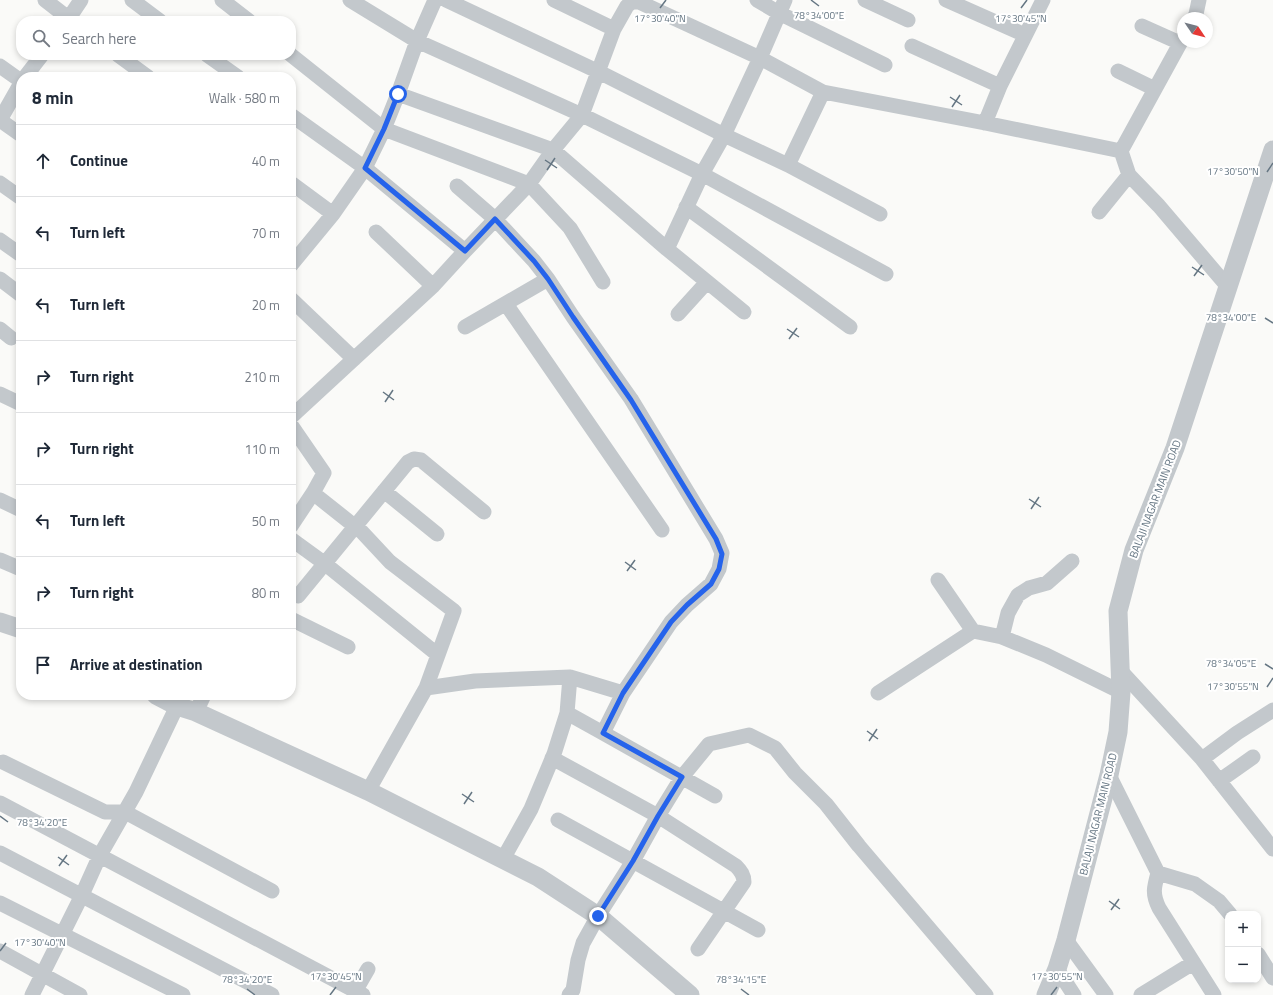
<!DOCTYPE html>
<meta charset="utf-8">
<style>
body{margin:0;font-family:"Titillium Web",sans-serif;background:#f6f6f7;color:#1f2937}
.controls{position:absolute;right:12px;bottom:12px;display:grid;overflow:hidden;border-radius:8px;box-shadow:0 2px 6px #0003}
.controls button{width:36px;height:36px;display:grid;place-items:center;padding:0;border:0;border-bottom:1px solid #e0e1e3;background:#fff;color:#1f2937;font:20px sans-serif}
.compass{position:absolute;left:1177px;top:12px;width:36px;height:36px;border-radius:50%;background:#fff;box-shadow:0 2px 6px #0003;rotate:125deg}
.stop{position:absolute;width:12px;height:12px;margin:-9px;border:3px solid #2563eb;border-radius:50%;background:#fff}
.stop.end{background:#2563eb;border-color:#fff;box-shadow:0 1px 4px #0008}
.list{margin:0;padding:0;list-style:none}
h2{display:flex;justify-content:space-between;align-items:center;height:52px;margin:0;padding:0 16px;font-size:17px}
h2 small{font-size:13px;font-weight:400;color:#747a83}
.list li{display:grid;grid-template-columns:26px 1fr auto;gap:12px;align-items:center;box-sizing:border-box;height:72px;padding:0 16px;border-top:1px solid #e0e1e3}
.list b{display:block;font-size:15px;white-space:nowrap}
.list em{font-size:13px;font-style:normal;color:#747a83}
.icon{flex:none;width:22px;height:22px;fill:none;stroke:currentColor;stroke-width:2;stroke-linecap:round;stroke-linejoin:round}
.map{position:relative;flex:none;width:1273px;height:995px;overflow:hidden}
.search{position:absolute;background:#fff;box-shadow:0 2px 6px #0003;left:16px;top:16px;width:280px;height:44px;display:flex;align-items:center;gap:10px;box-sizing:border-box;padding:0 14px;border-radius:16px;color:#747a83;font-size:15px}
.panel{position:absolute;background:#fff;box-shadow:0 2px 6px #0003;left:16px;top:72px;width:280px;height:628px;border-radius:16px}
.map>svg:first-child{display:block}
</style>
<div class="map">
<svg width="1273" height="995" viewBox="0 0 1273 995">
<rect width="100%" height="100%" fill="#fafaf8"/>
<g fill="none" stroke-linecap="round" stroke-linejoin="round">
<path stroke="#c3c8cc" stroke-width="15" d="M45,0l27,21
M132,0l28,21
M222,0l27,21
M350,0l67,41 165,74 120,59 184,100
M435,0l-18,41 -19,53 -14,35 -19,39 100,83
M446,0l151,71 127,64 64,30 35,-73
M554,0l60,29
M757,0l22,13 106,52
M865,0l43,20
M946,0l79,35
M1194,18l2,-4 3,-14
M67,21l14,-21
M1142,26l38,17
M912,46l88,40
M118,55l30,22
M207,55l31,22
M291,55l93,74 145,55 41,44 33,54
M0,66l21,15
M1118,71l37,18
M25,77l17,-22
M398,94l155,56 114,99 77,63
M291,115l74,53 -32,46 -42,51
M0,120l21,-37
M0,120l21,15
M985,123l15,-37 43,-86
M1121,151l8,24 30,31 69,81
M788,165l92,49
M0,183l21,15
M291,183l42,31
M457,186l38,33 39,42 14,18 25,38 58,82 85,140 6,14 -3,16 -8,15 -24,21 -16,17 -48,71 -20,40 112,63
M686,207l164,120
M1099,212l30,-37
M376,232l57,54
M0,240l21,15
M667,249l35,-75 22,-39 36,-77 25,-58
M0,279l21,16
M291,299l63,60
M506,304l156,226
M678,314l29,-32
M465,327l83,-48
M0,329l11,9
M0,394l21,10
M291,417l142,-131 32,-35 64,-67 24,-34 29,-35 32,-86 13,-23 5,-4h7l121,56 63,34 162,31 136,28 62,-113
M291,425l33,48 -11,20 -22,33
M384,491l53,43
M313,493l49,39 28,30 64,49 -28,77 -58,103
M0,500l21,10
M291,539l33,24 114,92
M0,560l21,9
M938,580l35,51
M298,596l110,-134 6,-3 7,1 63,52
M291,619l57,28
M1002,637l6,-24 10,-18 11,-7 18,-5 25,-22
M1120,670l82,89 71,90
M426,688l49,-7 95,-4 53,16
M878,693l95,-62 29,6 44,18 75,37
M196,712l8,-17
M567,713l36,20
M552,758l106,58 78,50c5,5 8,9 8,16l-46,67
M1202,759l35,-26 36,-23
M3,762l102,50h20l147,79
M1109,775l49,98c-4,14 -6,21 1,35l55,87
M1219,781l34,-24
M0,803l363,192
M558,820l200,110
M0,853l272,142
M503,859l28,-50 23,-55 13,-41 3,-36
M1158,873l37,11 24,17 11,13
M0,903l183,92
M1066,940l40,55
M0,951l80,44
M1258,954l15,24
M1057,969l17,26
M32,995l50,-100 18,-40 36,-63 41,-86
M353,995l15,-26
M569,995l4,-5 5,-30 5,-17 15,-27 35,-55 25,-45 24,-39 27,-33 40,-9 26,13 20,25 31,31 33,42 127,149
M1141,995l52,-32"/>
<path stroke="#c3c8cc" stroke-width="19" d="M0,622l21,7
M156,695l21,11 19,6 172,79 170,86 60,39 92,79
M1046,995l11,-26 9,-29 43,-165 9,-43 3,-40 -3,-81 16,-61 41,-102 98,-298"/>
</g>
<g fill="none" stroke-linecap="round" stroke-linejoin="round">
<path stroke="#2563eb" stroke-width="5" d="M398,94l-14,35 -19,39 100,83 30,-32 39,42 14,18 25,38 58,83 85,139 6,15 -3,15 -8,15 -24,21 -16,17 -48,71 -20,40 79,44 -24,39 -25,45 -35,55"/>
</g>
<path fill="none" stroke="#657683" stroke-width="1.5" d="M811,0l8,6M660,8l6,-8M1021,8l6,-8M950,97l12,8M952,107l8,-12M545,160l12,8M547,170l8,-12M1267,172l6,-9M1192,267l12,8M1194,276l8,-11M1265,318l8,5M787,329l12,8M789,339l8,-11M383,392l11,8M385,402l8,-12M1029,499l12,8M1031,509l8,-12M625,562l11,8M627,571l8,-11M1265,664l8,5M1267,687l6,-9M867,731l11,8M869,741l8,-12M462,794l12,8M464,804l8,-12M0,816l8,6M58,857l11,8M59,866l8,-11M1109,901l11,8M1111,910l8,-11M0,951l6,-8M247,989l8,6M741,989l8,6M330,995l6,-8M1051,995l6,-8"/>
<g text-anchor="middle" stroke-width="4" stroke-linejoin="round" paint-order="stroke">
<g font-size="11" fill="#657683" stroke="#fff">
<text transform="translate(1155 499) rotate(-69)" y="4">BALAJI NAGAR MAIN ROAD</text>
<text transform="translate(1098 814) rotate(-76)" y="4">BALAJI NAGAR MAIN ROAD</text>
</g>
</g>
<g font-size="10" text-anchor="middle" fill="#657683" stroke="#fff" stroke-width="4" stroke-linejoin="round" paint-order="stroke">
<text x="819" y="19">78°34'00"E</text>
<text x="660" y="22">17°30'40"N</text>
<text x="1021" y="22">17°30'45"N</text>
<text x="1233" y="175">17°30'50"N</text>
<text x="1231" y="321">78°34'00"E</text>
<text x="1231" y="667">78°34'05"E</text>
<text x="1233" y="690">17°30'55"N</text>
<text x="42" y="826">78°34'20"E</text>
<text x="40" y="946">17°30'40"N</text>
<text x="336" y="980">17°30'45"N</text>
<text x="1057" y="980">17°30'55"N</text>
<text x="247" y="983">78°34'20"E</text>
<text x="741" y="983">78°34'15"E</text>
</g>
</svg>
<div class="controls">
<button>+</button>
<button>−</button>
</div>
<svg class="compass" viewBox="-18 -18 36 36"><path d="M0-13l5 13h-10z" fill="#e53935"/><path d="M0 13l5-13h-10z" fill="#747a83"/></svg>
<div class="stop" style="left:398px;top:94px"></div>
<div class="stop end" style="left:598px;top:916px"></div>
<div class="search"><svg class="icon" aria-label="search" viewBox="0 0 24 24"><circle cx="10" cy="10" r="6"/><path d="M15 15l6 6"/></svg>Search here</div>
<section class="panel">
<h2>8 min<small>Walk · 580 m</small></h2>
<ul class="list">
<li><svg class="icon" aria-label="ahead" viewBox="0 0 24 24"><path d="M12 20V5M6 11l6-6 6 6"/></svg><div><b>Continue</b></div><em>40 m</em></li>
<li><svg class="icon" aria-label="left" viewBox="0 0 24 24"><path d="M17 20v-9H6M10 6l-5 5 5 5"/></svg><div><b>Turn left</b></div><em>70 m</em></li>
<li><svg class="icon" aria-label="left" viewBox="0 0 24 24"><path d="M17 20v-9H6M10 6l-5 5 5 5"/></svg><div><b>Turn left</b></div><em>20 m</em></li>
<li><svg class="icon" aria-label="right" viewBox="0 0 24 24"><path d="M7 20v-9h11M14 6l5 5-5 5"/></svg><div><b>Turn right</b></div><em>210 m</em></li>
<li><svg class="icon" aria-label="right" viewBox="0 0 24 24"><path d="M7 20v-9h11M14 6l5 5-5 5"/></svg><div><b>Turn right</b></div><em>110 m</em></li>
<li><svg class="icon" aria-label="left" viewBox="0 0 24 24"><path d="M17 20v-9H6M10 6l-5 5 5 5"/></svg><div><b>Turn left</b></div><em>50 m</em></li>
<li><svg class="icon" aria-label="right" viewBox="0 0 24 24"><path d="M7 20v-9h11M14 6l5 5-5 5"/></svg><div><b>Turn right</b></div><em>80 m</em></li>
<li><svg class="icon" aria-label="arrive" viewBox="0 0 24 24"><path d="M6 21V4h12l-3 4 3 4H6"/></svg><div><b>Arrive at destination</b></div></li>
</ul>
</section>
</div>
